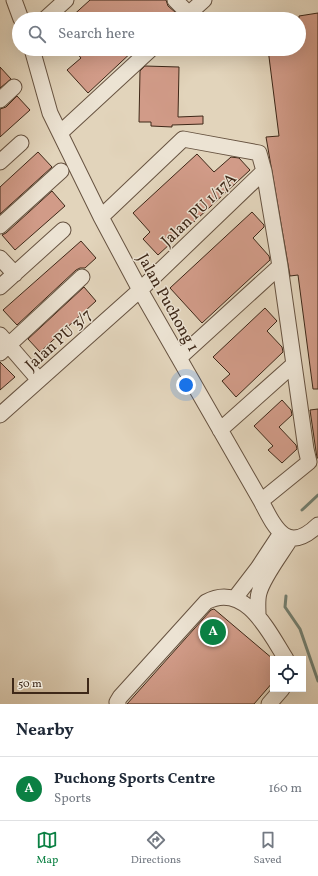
<!DOCTYPE html>
<style>
body{margin:0;font-family:Vollkorn,serif;background:#f6f6f7;color:#1f2937}
.controls{position:absolute;right:12px;bottom:12px;display:grid;overflow:hidden;border-radius:0px;box-shadow:0 4px 16px #0002}
.controls button{width:36px;height:36px;display:grid;place-items:center;padding:0;border:0;border-bottom:1px solid #e0e1e3;background:#fff;color:#1f2937;font:20px sans-serif}
.scale{position:absolute;left:12px;bottom:10px;width:77px;box-sizing:border-box;padding-left:4px;border:2px solid #3e2818;border-top:0;font-size:11px;line-height:14px;white-space:nowrap;color:#3e2818;-webkit-text-stroke:3px #ece3d3;paint-order:stroke}
.you{position:absolute;left:186px;top:385px;width:14px;height:14px;margin:-10px;border:3px solid #fff;border-radius:50%;background:#1a73e8;box-shadow:0 0 0 6px #1a73e833}
.badge{display:grid;place-items:center;width:26px;height:26px;border-radius:50%;background:#0b8043;color:#fff;font-size:13px;font-weight:700}
.pin{position:absolute;translate:-50% -50%;border:2px solid #fff;box-shadow:0 1px 4px #0006}
.list{margin:0;padding:0;list-style:none}
h2{display:flex;justify-content:space-between;align-items:center;height:52px;margin:0;padding:0 16px;font-size:17px}
h2 small{font-size:13px;font-weight:400;color:#747a83}
.list li{display:grid;grid-template-columns:26px 1fr auto;gap:12px;align-items:center;box-sizing:border-box;height:64px;padding:0 16px;border-top:1px solid #e0e1e3}
.list b{display:block;font-size:15px;white-space:nowrap}
.list p{margin:0;font-size:13px;white-space:nowrap;color:#747a83}
.list em{font-size:13px;font-style:normal;color:#747a83}
.icon{flex:none;width:22px;height:22px;fill:none;stroke:currentColor;stroke-width:2;stroke-linecap:round;stroke-linejoin:round}
.map{position:relative;flex:none;width:318px;height:704px;overflow:hidden}
.search{position:absolute;background:#fff;box-shadow:0 4px 16px #0002;left:12px;right:12px;top:12px;height:44px;display:flex;align-items:center;gap:10px;box-sizing:border-box;padding:0 14px;border-radius:22px;color:#747a83;font-size:15px}
.sheet{height:116px;background:#fff}
nav{display:flex;justify-content:space-around;align-items:center;box-sizing:border-box;height:56px;border-top:1px solid #e0e1e3;background:#fff;font-size:11px;color:#747a83}
nav a{display:grid;justify-items:center;gap:2px}
nav .on{color:#0b8043}
.map>svg:first-child{display:block}
</style>
<div class="map">
<svg width="318" height="704" viewBox="0 0 318 704">
<rect width="100%" height="100%" fill="#e2d4bb"/>
<filter id="stains"><feTurbulence type="fractalNoise" baseFrequency=".005" numOctaves="4"/><feColorMatrix values="0 0 0 0 .2 0 0 0 0 .09 0 0 0 0 .02 0 0 0 .5 -.17"/></filter>
<radialGradient id="worn" r=".72"><stop offset=".6" stop-color="#630" stop-opacity="0"/><stop offset="1" stop-color="#630" stop-opacity=".3"/></radialGradient>
<g fill="none" stroke-linecap="round" stroke-linejoin="round">
<path stroke="#737f70" stroke-width="3" d="M302,510l16,-15
M286,596l-1,11 15,22 18,52"/>
</g>
<path fill="#d19b88" stroke="#3e2818" d="M90,0h76l2,6 7,6 -8,7h-98z
M318,13v376h-5l-15,-114 -8,1 -24,-139 13,-1 -11,-87h31v-33z
M73,49h62l-47,44 -21,-23 14,-12z
M145,66l34,1 -1,50 25,-1v8l-31,1v2l-21,-1v-4h-12l1,-51z
M0,67l11,12 -11,9z
M17,96l13,14 -30,27v-28l6,-2z
M38,152l14,15 -52,47v-27z
M197,154l17,18 17,-15 8,1 11,12 -92,85 -15,-16 7,-7 -17,-19z
M52,191l13,15 -50,44 -13,-15 4,-2z
M252,212l12,13v2l-11,11 16,18 1,4 -68,63 -32,-35z
M81,241l15,17 -11,10h-5l-4,2 -59,55 -14,-15z
M84,287l12,14 -56,51 -12,-13z
M265,308l12,13 -10,10 15,16 1,5 -47,45 -14,-16 8,-7 -17,-17z
M0,362l15,15 -15,13z
M282,400l9,10 1,5 -13,12 17,18 1,4 -15,14 -14,-13 5,-4 -19,-20z
M318,409v49h-1l-7,-48z
M214,609l59,50v23l-19,22h-127l84,-94z"/>
<g fill="none" stroke-linecap="round" stroke-linejoin="round">
<g stroke="#675341" stroke-width="17">
<path id="minor" d="M14,0l7,19
M175,0l14,14
M45,19l21,-19
M183,19l21,-19
M32,49l18,64 51,104 39,73 121,211c14,27 26,54 57,24
M0,100l14,-13
M60,133l91,-84
M0,162l21,-19
M101,217l82,-78 76,14 5,18 16,95 26,183 3,13 -48,39
M0,226l61,-55
M0,258l15,16
M0,287l63,-57
M0,335l39,45
M0,353l82,-76
M179,358l101,-92
M0,415l140,-125 124,-119
M220,430l74,-66
M235,598l23,-30 23,-35
M258,615c0,-7 -1,-15 1,-22 4,-16 23,-40 32,-55
M118,704l-1,-2 3,-5 86,-95c39,-21 63,30 80,57
M269,704l13,-15"/>
</g>
<use href="#minor" stroke="#ece3d3" stroke-width="15"/>
</g>
<g text-anchor="middle" stroke-width="3" stroke-linejoin="round" paint-order="stroke">
<g font-size="16" fill="#3e2818" stroke="#ece3d3">
<text transform="translate(198 209) rotate(-44)" y="6">Jalan PU 1/17A</text>
<text transform="translate(169 302) rotate(61)" y="6">Jalan Puchong 1</text>
<text transform="translate(58 339) rotate(-42)" y="6">Jalan PU 3/7</text>
</g>
</g>
<rect width="100%" height="100%" filter="url(#stains)"/>
<rect width="100%" height="100%" fill="url(#worn)"/>
</svg>
<div class="controls">
<button><svg class="icon" aria-label="locate" viewBox="0 0 24 24"><circle cx="12" cy="12" r="6"/><path d="M12 2v4M12 18v4M2 12h4M18 12h4"/></svg></button>
</div>
<div class="scale">50 m</div>
<div class="you"></div>
<div class="pin badge" style="left:213px;top:632px">A</div>
<div class="search"><svg class="icon" aria-label="search" viewBox="0 0 24 24"><circle cx="10" cy="10" r="6"/><path d="M15 15l6 6"/></svg>Search here</div>
</div>
<section class="sheet">
<h2>Nearby<small></small></h2>
<ul class="list">
<li><span class="badge">A</span><div><b>Puchong Sports Centre</b><p>Sports</p></div><em>160 m</em></li>
</ul>
</section>
<nav>
<a class="on"><svg class="icon" aria-label="map" viewBox="0 0 24 24"><path d="M3 6l6-2 6 2 6-2v14l-6 2-6-2-6 2zM9 4v14M15 6v14"/></svg>Map</a>
<a><svg class="icon" aria-label="directions" viewBox="0 0 24 24"><path d="M12 3l9 9-9 9-9-9zM9 14v-3h6M13 9l2 2-2 2"/></svg>Directions</a>
<a><svg class="icon" aria-label="saved" viewBox="0 0 24 24"><path d="M7 4h10v16l-5-4-5 4z"/></svg>Saved</a>
</nav>
